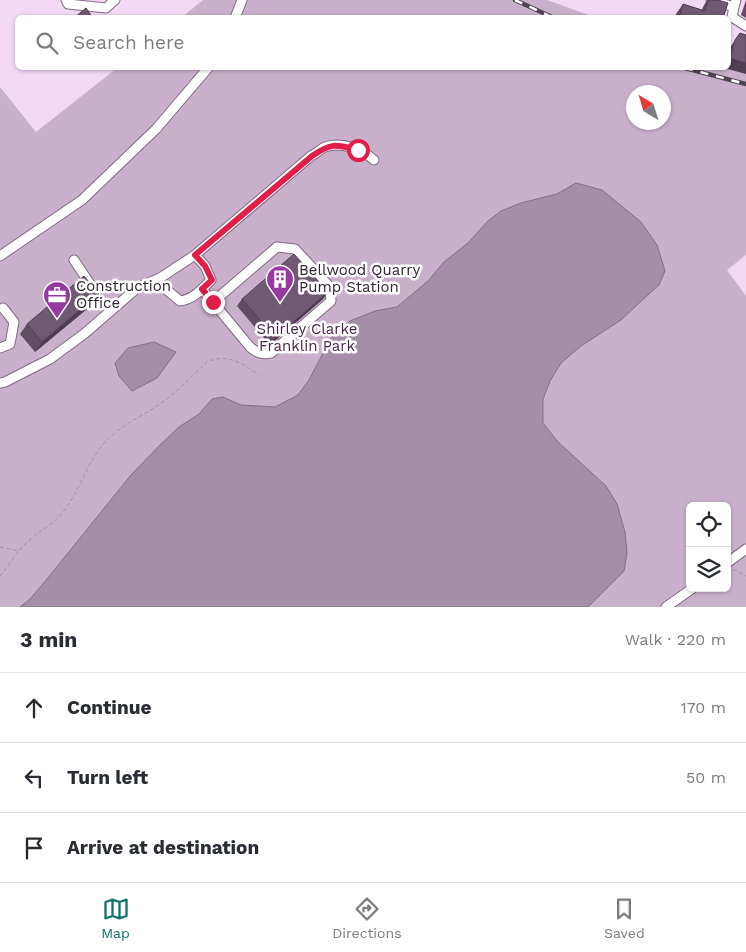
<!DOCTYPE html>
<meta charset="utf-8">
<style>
body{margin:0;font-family:"Work Sans",sans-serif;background:#f2f2f3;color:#2b2b33}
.controls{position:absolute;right:15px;bottom:15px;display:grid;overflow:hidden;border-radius:8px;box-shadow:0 1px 4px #0004}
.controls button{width:45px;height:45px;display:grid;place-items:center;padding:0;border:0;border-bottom:1px solid #e1e1e2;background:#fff;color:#2b2b33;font:25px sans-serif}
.compass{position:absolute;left:626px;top:85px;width:45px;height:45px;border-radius:50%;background:#fff;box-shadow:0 1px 4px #0004;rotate:322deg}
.stop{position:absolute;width:15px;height:15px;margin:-11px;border:4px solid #e11d48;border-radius:50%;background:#fff}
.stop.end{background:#e11d48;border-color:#fff;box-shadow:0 1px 5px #0008}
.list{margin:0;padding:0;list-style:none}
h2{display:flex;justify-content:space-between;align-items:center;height:65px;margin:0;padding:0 20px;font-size:21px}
h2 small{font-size:16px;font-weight:400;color:#7c7c81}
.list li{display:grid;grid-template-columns:32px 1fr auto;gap:15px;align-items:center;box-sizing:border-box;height:70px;padding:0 20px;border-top:1px solid #e1e1e2}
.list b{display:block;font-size:19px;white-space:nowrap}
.list em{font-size:16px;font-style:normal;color:#7c7c81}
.icon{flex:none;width:28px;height:28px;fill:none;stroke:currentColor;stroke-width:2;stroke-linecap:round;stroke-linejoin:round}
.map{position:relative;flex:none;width:746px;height:607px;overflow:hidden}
.search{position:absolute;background:#fff;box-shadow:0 1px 4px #0004;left:15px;right:15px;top:15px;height:55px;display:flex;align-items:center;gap:12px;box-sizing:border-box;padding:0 18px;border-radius:8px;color:#7c7c81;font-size:19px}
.sheet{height:275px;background:#fff}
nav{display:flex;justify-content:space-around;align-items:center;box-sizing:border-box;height:70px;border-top:1px solid #e1e1e2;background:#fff;font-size:14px;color:#7c7c81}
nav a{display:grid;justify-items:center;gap:2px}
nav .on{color:#0f766e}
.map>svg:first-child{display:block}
</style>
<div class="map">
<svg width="746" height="607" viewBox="0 0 746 607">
<rect width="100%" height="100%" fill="#f3d9f6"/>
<path fill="#c9b1cc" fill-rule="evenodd" d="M203,0h344l47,17 -413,1z
M117,68h611l18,6v181l-19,15 19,26v311h-746v-520l36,45zM634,92h30v30h-30zM690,506h37v82h-37z"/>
<path fill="#a68ea9" stroke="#826e85" d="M576,183l26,7 39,32 16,23 8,26 -6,14 -21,19 -17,16 -40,26 -20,17 -11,18 -7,18v24l14,18 49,45 11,18 8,28 2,21 -3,18 -36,36h-568l10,-8 17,-20 84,-104 29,-30 19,-18 20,-13 13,-15 11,-2 18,8 34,2 23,-12 11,-15 22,-42 19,-17 25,-10 22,-4 31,-26 16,-19 24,-19 20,-22 13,-10 20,-8 36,-9z
M154,342l22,10 -19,26 -25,13 -13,-15 -4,-13 13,-15z"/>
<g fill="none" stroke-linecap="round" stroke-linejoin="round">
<g stroke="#806982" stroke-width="11">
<path id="minor" d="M66,0l2,4 38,4 9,-8
M711,0l23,7 2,-7
M734,7l-2,10 14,9
M235,18l7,-18
M0,256l82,-56 74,-71 52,-61
M74,260l22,33
M155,280l25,21c14,-2 22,-12 31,-21l-6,-14 -10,-11
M202,289l48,58c7,6 12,8 21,6l60,-52 -1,-14 -35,-38 -18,-2 -64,55
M0,348l10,-4 4,-22 -11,-14
M0,383l5,-1 45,-23 34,-25 53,-46 23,-10 35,-23 116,-99c5,-2 9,-7 14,-9 15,-6 37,2 49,13
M727,563l19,-14
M666,607l27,-19"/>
</g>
<path stroke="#a38fa5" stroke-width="1" stroke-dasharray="4 2.5" stroke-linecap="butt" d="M0,547l18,4
M733,569l13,7
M0,576c9,-10 16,-23 26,-33 12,-11 27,-18 38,-32 16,-21 23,-49 41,-69 17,-18 40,-27 59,-41 16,-12 29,-26 43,-39 20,-9 35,1 52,13"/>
<use href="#minor" stroke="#fff" stroke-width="9"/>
<g stroke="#524553" stroke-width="4.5">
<path id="rail" d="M515,0l39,18
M685,68l61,16"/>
</g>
<use href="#rail" stroke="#fff" stroke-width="2.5" stroke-dasharray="8" stroke-linecap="butt"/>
</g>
<path fill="#604d63" d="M707,0h11l5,18h-48l1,-4 7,-10 19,6 1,-3z
M746,0v18l-5,-3z
M740,33l-12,35 1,-19z
M328,292l-5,7 -53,46 -33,-39 5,-7z
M99,294l-6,10 -58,48 -15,-18 7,-10z"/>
<path fill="#4e3f50" d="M730,58l16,5v11l-22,-6h4v-9z
M328,292l-5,7 -53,46 5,-7z
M99,294l-6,10 -58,48 7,-10z"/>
<path fill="#705a73" stroke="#4e3f50" d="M708,0h10l10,3 -5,15h-44l4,-14 22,7z
M86,8l7,10h-19z
M740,33l6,2v28l-16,-5 5,-18z
M294,254l34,38 -53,46 -33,-39z
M84,276l15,18 -57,48 -15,-18z"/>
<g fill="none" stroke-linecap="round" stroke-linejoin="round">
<path stroke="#e11d48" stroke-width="6" d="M213,302l-11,-13 10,-9 -7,-14 -10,-11 117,-99c19,-13 23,-12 46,-6"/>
</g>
<defs>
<g id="building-pin" transform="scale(1.4375)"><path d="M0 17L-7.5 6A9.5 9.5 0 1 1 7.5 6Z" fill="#9739a3" stroke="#fff"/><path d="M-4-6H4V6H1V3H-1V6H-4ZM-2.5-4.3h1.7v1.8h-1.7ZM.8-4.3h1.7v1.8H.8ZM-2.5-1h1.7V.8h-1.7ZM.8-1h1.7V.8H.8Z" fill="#fff"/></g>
<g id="office-pin" transform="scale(1.4375)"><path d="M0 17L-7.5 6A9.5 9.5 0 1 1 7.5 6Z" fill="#9739a3" stroke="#fff"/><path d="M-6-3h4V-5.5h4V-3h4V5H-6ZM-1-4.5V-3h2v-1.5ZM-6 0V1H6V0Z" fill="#fff"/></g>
</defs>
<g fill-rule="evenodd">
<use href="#building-pin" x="280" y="279"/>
<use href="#office-pin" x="57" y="295"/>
</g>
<g text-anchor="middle" stroke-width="5" stroke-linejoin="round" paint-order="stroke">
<g font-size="15" fill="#2f2530" stroke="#fff" text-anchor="start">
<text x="299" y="275">Bellwood Quarry<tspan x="299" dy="17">Pump Station</tspan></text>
<text x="76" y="291">Construction<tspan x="76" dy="17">Office</tspan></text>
</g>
<g font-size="15" fill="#48264c" stroke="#fff">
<text x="307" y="334">Shirley Clarke<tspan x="307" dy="17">Franklin Park</tspan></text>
</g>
</g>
</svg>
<div class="controls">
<button><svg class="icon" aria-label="locate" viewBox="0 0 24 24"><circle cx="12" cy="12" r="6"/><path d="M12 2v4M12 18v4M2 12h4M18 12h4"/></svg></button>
<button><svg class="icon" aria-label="layers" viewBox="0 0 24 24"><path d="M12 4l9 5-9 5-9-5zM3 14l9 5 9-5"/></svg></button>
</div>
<svg class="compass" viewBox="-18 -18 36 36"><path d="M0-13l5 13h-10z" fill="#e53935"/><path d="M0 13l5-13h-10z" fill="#7c7c81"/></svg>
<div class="stop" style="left:358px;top:150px"></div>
<div class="stop end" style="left:213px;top:302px"></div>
<div class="search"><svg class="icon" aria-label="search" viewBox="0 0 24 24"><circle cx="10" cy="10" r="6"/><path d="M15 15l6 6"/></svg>Search here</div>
</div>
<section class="sheet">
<h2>3 min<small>Walk · 220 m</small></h2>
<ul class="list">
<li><svg class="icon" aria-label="ahead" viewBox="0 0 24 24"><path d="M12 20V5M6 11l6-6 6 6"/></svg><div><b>Continue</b></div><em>170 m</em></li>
<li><svg class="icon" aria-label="left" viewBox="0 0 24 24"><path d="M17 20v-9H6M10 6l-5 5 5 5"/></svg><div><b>Turn left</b></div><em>50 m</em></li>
<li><svg class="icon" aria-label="arrive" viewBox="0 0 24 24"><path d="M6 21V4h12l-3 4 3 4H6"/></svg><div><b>Arrive at destination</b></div></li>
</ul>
</section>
<nav>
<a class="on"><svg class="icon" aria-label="map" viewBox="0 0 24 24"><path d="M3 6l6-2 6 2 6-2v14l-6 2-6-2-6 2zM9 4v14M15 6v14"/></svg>Map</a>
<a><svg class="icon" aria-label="directions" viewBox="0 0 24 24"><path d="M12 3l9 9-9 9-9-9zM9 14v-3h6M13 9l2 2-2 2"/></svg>Directions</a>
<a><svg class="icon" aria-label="saved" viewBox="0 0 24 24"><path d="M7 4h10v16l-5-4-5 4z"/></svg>Saved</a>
</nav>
